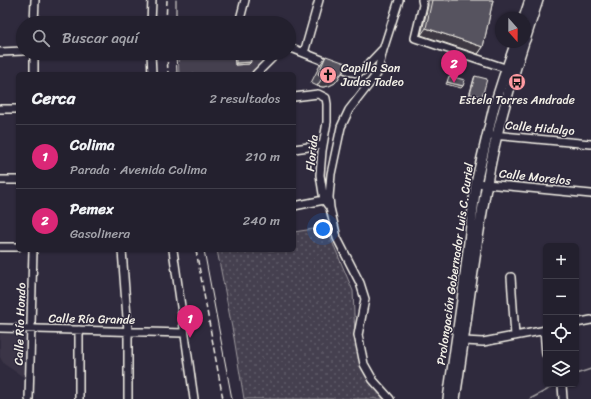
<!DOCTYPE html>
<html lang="es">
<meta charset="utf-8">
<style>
body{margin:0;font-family:Sriracha,sans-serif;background:#2b2836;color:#f1f3f6}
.controls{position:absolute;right:12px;bottom:12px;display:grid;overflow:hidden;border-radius:6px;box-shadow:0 1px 3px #0004}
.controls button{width:36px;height:36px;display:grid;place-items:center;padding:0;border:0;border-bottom:1px solid #403e4a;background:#23202e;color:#f1f3f6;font:20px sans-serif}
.compass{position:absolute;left:495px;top:12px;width:36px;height:36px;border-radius:50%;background:#23202e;box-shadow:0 1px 3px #0004;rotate:159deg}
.you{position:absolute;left:323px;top:229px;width:14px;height:14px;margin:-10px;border:3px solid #fff;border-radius:50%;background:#1a73e8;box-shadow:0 0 0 6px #1a73e833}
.badge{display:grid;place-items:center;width:26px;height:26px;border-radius:50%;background:#db2777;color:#fff;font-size:13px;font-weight:700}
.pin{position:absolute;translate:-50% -33px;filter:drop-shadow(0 1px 2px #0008)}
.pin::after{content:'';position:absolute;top:21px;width:14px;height:12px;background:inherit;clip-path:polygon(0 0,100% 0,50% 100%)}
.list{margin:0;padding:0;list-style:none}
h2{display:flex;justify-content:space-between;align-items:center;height:52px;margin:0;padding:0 16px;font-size:17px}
h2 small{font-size:13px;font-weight:400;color:#a3a3aa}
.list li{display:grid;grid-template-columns:26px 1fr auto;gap:12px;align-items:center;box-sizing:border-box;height:64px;padding:0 16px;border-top:1px solid #403e4a}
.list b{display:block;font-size:15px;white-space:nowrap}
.list p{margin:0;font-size:13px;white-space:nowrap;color:#a3a3aa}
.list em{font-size:13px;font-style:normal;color:#a3a3aa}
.icon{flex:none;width:22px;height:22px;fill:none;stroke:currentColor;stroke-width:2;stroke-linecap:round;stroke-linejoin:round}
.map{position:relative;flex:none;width:591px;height:399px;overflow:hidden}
.search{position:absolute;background:#23202e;box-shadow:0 1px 3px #0004;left:16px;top:16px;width:280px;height:44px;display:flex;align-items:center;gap:10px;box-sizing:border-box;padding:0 14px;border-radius:22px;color:#a3a3aa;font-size:15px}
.panel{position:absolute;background:#23202e;box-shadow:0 1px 3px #0004;left:16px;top:72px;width:280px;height:180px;border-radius:6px}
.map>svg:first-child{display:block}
</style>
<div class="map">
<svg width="591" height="399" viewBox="0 0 591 399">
<defs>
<pattern id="grass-dots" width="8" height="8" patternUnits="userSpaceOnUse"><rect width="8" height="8" fill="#454050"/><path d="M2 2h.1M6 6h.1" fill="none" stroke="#605c69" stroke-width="1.8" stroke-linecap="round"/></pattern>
</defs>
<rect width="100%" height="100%" fill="#2f2a3d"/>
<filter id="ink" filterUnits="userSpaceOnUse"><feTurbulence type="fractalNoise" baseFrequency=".025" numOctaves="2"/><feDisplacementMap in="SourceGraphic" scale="8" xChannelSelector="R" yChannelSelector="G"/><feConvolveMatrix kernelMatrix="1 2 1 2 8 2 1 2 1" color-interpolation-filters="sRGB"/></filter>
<g filter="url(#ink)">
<path fill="#3b3647" d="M0,334l25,1v43l-21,-14 -4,-7z"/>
<path fill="url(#grass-dots)" stroke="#9c989c" d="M326,227l27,64 2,45 5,28 25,35h-141l-10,-61 -17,-88h77v-18z"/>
<path fill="#454050" stroke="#9c989c" d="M178,53h94l-20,21h-73z"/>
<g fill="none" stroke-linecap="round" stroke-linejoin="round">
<path stroke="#a19ea0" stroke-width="1.5" d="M576,374l15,-5
M530,399l17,-9 8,-6"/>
<g stroke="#f4f1e8" stroke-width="10">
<path id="minor" d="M422,0l1,5 -8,33 96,32
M34,23l1,-23
M151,23l1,-23
M239,23l6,-23
M289,47l63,25 6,1 4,-2 20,-21
M0,52l23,-1
M151,53l1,21
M304,53l15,-53
M34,74v-21
M256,74l21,-21
M294,97l24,-3 8,4 1,6v18l-5,29 -2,24 4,25 6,8
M0,109h18
M492,135l99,9
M294,149l29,-4
M0,180h18
M476,183l115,11
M294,206l30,-6
M0,247h18
M122,250l6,81v68
M173,250l21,149
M511,277l4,59
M576,323l15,-3
M0,328l184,5
M544,330l2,24
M464,341l19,1 63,-12
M562,385l1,14
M29,399l4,-149
M79,399v-69
M390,399l-17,-19 -9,-16 -6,-29 7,-36 -5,-16 -23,-45 -7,-30 -1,-11 2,-23 10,-47 8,-17 28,-36 6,-24 16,-50"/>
</g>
<g stroke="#f4f1e8" stroke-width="12">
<path id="major" d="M524,18l6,-18
M525,40l13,-40
M448,399l14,-99 14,-117 18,-76 10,-31 12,-34
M455,399c11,-72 19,-145 32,-216 8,-48 22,-95 37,-141"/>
</g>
<use href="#minor" stroke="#2f2a3d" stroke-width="7"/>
<use href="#major" stroke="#2f2a3d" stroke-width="9"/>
<path stroke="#f4f1e8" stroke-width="1" d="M176,23v-23
M176,53l1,21
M204,250l28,149"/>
<path stroke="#f4f1e8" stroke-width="1.5" stroke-dasharray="6 3" stroke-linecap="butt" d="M166,23l1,-23
M167,53l1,21
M196,250l27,149"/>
</g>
<path fill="#4a4752" stroke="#f4f1e8" d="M428,0h65l-10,47 -5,7 -57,-19 7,-29z
M236,53l15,9 -2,2 -14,1 -1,-9z
M326,56l13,22 -4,5 -6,3 -6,1 -6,-1 -6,-3 9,-18z
M475,76l5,23 -11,-3 5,-18z"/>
<path fill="#3c3942" stroke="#f4f1e8" d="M426,28l57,19 -5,7 -57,-19z
M251,62l-2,2 -14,1 1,-2z
M345,69l-10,14 -6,3 -6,1 -6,-1 6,-9z
M447,82l16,4 -2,2 -15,-4z
M470,94l12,3 -2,2 -11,-3z"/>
<path fill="#56525f" stroke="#f4f1e8" d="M432,0h61l-10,47 -57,-19z
M236,53h14l1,9 -15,1z
M326,56l22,8 -3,5 -4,5 -5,3 -7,1 -6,-1 -5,-3z
M449,76l16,4 -2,6 -16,-4z
M475,76l12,3 -5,18 -12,-3z"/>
</g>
<defs>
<g id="church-disc" transform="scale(0.9)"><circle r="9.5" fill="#ff9aa2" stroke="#2f2a3d"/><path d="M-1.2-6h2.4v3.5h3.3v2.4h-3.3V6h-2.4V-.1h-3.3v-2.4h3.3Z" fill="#111"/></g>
<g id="bus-disc" transform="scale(0.9)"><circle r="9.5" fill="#ff9aa2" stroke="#2f2a3d"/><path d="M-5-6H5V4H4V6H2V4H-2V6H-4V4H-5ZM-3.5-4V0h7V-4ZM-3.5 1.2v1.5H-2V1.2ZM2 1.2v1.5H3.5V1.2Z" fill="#111"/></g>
</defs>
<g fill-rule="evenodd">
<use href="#church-disc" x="328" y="75"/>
<use href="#bus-disc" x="517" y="82"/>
</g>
<g text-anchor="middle" stroke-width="3" stroke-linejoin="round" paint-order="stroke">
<g font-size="12" fill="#f4f1e8" stroke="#2f2a3d" text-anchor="start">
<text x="341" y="72">Capilla San<tspan x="341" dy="14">Judas Tadeo</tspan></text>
<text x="517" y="104" text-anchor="middle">Estela Torres Andrade</text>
</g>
<g font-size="12" fill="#f4f1e8" stroke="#2f2a3d">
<text transform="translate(540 128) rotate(5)" y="4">Calle Hidalgo</text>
<text transform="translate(312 153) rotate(-84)" y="4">Florida</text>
<text transform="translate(535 177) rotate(6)" y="4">Calle Morelos</text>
<text transform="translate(455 264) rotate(-82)" y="4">Prolongación Gobernador Luis C. Curiel</text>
<text transform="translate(92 319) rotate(1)" y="4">Calle Río Grande</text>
<text transform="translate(20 324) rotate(-88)" y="4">Calle Río Hondo</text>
</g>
</g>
</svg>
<div class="controls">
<button>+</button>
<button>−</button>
<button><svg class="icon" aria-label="locate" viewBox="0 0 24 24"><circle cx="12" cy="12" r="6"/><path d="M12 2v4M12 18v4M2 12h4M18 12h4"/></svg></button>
<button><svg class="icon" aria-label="layers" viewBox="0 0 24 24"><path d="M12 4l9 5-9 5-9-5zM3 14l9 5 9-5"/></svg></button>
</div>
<svg class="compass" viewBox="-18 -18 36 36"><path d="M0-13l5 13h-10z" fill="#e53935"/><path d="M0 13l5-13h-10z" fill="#a3a3aa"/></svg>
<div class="you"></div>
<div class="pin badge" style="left:190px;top:338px">1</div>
<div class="pin badge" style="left:454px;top:83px">2</div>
<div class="search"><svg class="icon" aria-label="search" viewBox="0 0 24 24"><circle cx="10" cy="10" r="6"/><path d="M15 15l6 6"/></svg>Buscar aquí</div>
<section class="panel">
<h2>Cerca<small>2 resultados</small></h2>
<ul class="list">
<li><span class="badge">1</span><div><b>Colima</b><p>Parada · Avenida Colima</p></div><em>210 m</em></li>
<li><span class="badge">2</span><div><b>Pemex</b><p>Gasolinera</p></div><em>240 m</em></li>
</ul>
</section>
</div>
